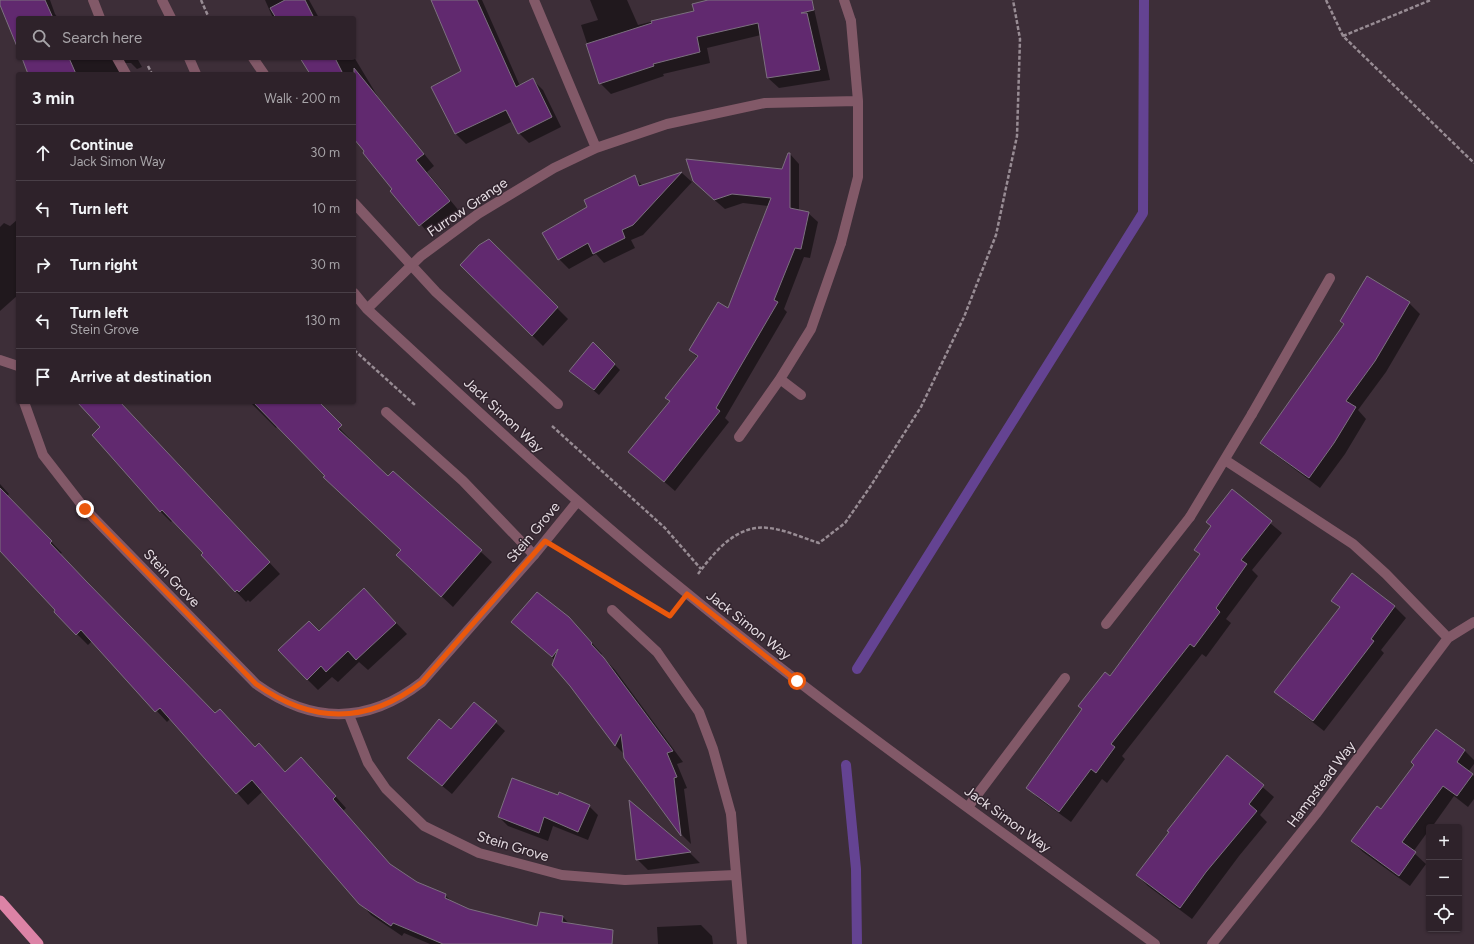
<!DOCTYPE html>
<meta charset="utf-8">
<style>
body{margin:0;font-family:Figtree,sans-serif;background:#362a32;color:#f1f3f6}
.controls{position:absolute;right:12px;bottom:12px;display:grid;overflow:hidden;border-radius:4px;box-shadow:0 1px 3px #0004}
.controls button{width:36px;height:36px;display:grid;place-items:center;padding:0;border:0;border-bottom:1px solid #493f47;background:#2e222a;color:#f1f3f6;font:20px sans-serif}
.stop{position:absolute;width:12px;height:12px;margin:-9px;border:3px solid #ea580c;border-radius:50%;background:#fff}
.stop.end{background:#ea580c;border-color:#fff;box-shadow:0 1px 4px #0008}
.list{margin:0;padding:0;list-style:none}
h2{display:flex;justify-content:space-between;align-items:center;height:52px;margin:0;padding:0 16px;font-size:17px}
h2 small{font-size:13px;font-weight:400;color:#a7a4a8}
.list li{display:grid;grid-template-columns:26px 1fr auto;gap:12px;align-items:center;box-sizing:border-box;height:56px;padding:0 16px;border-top:1px solid #493f47}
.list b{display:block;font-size:15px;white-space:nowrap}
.list p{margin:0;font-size:13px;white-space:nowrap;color:#a7a4a8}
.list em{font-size:13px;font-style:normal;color:#a7a4a8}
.icon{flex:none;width:22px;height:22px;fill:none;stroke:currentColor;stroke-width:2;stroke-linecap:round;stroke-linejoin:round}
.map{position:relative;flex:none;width:1474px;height:944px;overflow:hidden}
.search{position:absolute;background:#2e222a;box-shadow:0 1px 3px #0004;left:16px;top:16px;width:340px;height:44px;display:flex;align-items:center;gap:10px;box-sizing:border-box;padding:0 14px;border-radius:4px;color:#a7a4a8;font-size:15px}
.panel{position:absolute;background:#2e222a;box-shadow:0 1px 3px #0004;left:16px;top:72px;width:340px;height:332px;border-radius:4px}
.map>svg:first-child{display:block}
</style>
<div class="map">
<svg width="1474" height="944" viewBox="0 0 1474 944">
<rect width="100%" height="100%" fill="#3d2e38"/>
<path fill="#0007" d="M0,0h50l5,14 3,4h-40v28z
M265,0h44l10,18h-46z
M433,0h49l38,86 13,-6 10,10 18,37 -32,16 -10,-10 -6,-12 -47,23 -10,-10 -24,-47 30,-15z
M590,0h37l11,25 57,-14 17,-11h100l18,80 -51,8 -11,-10 -7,-43 -54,13 3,15 -47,11 1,2 -53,18 -11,-11 -19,-58 17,-5z
M354,57l24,40 56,69 -7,6 33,40 -29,24 -40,-45 2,-2 -39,-51v-64h-43l-9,-16z
M23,58h114l5,9 -5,2 -6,-6h-6l-2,11h-90z
M790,154l9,10v47l9,2 10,9 -8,36 -6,-1 -20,52 3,3 -62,106 4,4 -54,69 -45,-39 41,-50 -4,-4 31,-40 -8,-8 38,-41 40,-103 -25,-3 -18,6 -21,-18 78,-21z
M682,173l10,9 -49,53 -12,5 4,8 -31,15 -8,-9 -27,15 -10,-10 30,-51 45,-31 9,9z
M18,219v76l-18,16v-84l4,-4 6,3z
M489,240l79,79 -25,27 -82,-81z
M1409,303l11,11 -34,58 -28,38 8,9 -21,35 -25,34 -47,-35 -11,-11 82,-117 -3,-4z
M593,343l27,27 -21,25 -23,-19z
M78,402h42l160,172 -30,28 -2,-2 -2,2 -44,-47 2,-2 -31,-33 -2,2 -10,-10 -68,-77 8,-7z
M250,402h64l36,37 -2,1 40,37 5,-5 99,90 -39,45 -44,-41 -7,-15 -77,-74 2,-1 -49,-50 -2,2z
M0,484l9,10 -2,2 55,57 -2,1 155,161 70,58 16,-15 45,50 -3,3 49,56 25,16 28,12 8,8 16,7 69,17 25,-10 24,27h-157l-26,-11 -2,3 -31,-21 -108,-124 -15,14 -77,-87 -4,4 -75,-81 -4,4 -11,-11 -77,-88z
M1232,491l50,42 -30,37 6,6 -32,43 5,4 -25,34 -4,-3 -80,102 3,3 -18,24 -5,-4 -31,43 -33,-24 -11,-11 173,-231 -5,-6 17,-23z
M1352,575l43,32 11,11 -25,32 3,3 -60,78 -37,-29 -11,-10 64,-84 -8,-7z
M375,601l32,33 -39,36 -9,-8 -21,20 -6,-5 -14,13 -11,-11 12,-47z
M512,622l68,8 22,24 -1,1 14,15 68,92 -6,2 10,24 -3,1 7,55 -9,-9 -57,-77 -1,-4 -8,-8 -45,-61 -16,-25z
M474,703l31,28 -53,63 -44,-36 43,-28z
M1436,730l29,21 9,9v4l-6,8 6,4v23l-6,8 -14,-11 -22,31h-3v3l-16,22 13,12 -16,22 -47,-34 -11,-11 29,-30 34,-46z
M1228,757l46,40 -14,18 7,7 -28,34 -47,63 -44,-33 -11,-11z
M630,803l60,50 10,10 -52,7 -11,-11z
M589,806l9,9 -10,25 -35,-14 -5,15 -40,-15 -9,-9z
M701,925l11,11 1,8h-55l-1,-17z"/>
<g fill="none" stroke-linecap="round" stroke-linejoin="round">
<path stroke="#644392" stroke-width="10" d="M857,669l286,-456 1,-213
M846,765l10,104 1,75"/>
</g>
<path fill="#61296f" stroke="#7c707f" d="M0,0h45l8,18h-35v31l-18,-44z
M285,0h20l9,18h-38l-6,-10z
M431,0h46l39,87 17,-9 19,39 -34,17 -12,-24 -51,24 -24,-47 30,-16z
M708,0h104l2,10 -13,3h6l13,57 -53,8 -9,-55 -61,14 3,15 -47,12 1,2 -55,18 -13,-40 66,-21 -1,-2 43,-10 -2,-7z
M22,58h47l7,16h-48z
M300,58h35l8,16h-33z
M354,68l70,86 -8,6 34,41 -31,25 -29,-35 2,-2 -29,-36 1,-2 -10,-12z
M788,153h2v55l19,4 -8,37 -6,-1 -21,52 4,2 -62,106 4,3 -56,71 -36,-30 42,-51 -5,-3 33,-42 -9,-6 29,-48 10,6 43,-110 -39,-4 -18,6 -21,-19 -7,-22 96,10z
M682,172l-49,53 -11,5 3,8 -32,16 -5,-11 -30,17 -16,-27 45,-26 -3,-7 51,-25 4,11z
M489,239l69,68 -26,29 -72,-71 19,-20z
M1367,276l43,26 -35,59 -29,40 10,6 -22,36 -25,35 -49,-35 84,-119 -4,-3z
M593,342l22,22 -21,26 -25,-19z
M77,402h43l150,160 -31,30 -2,-2 -2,2 -34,-37 2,-2 -41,-43 -2,2 -68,-77 8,-8z
M253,402h66l23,23 -4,4 50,47 5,-5 89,79 -41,47 -45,-42 5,-5 -78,-73 2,-1z
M0,488l52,53 -2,2 36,38 129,132 5,-4 35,38 4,-4 26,29 16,-15 35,39 -3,3 57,65 27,18 29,12 -1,4 24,11 68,17 3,-14 23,4 -1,6 51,8 -1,14h-169l-50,-21 -2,3 -32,-22 -107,-124 -16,14 -76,-86 -5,4 -74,-82 -5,5 -22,-23 1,-2 -55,-59z
M1232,489l40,32 -31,39 6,4 -31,44 4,4 -26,35 -4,-3 -79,100 4,3 -19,26 -5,-4 -32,43 -33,-24 56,-79 -4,-3 27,-34 5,4 90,-122 -6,-4 17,-24 -5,-4z
M1352,573l43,33 -24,33 3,2 -61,80 -39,-29 66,-85 -9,-6z
M364,588l32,35 -40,37 -8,-9 -22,21 -5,-6 -14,14 -29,-30 31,-29 10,10z
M537,592l32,25 23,26 -1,1 13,14 69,93 -6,2 10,24 -3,1 7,58 -57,-78 -3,-24 -6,12 -45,-60 -18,-21 6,-16 -6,8 -41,-35z
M474,702l23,19 -55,65 -35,-28 32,-39 12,10z
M1436,729l29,21 -8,12 16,12 -16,22 -14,-10 -41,56 14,10 -17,24 -48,-35 26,-35 4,3 33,-44 -3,-3z
M1227,755l37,30 -15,19 8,7 -51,61 -26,36 -44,-33 33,-43 -2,-1z
M512,778l46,17 1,-3 31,13 -12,27 -34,-15 -5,16 -41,-16z
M629,800l62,52 -55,8z"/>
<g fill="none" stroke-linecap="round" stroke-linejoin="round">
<path stroke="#988c94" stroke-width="2.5" stroke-dasharray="4 2" stroke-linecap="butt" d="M201,0l8,18
M1326,0l17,36 131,127
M1343,36l88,-36
M148,66l4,8
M354,350l61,55
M552,426l113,102 36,41
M564,553l106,63 4,-6
M698,574c17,-23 39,-50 71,-46 17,2 34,10 50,15l26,-20 25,-36 51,-80 43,-90 32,-82 21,-99 3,-97 -7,-39"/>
<path stroke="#825968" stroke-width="10" d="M93,0l7,18
M844,0l7,21
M117,58l9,16
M253,58l11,16
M354,203l82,89 122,112
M780,379l21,16
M386,412l77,69 71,74
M1252,414l78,-136
M739,437l41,-58 31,-50 30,-86
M612,610l45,42 42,60 14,37 18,65
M1106,624l84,-107
M968,807l97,-129"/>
<path stroke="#825968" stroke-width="10" d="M162,0l9,18
M534,0l62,148
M189,58l7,16
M841,243l17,-66v-76l-7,-80
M354,293l13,16c104,96 206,192 316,281 152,125 314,238 472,354
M367,309l54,-53 57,-42 76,-46 42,-20 71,-24 98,-21 93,-2
M0,360l18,6
M24,402l19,53 42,54 171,175c56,40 111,41 166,-2l112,-127 43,-53
M1225,460l128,84 33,30 62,64
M1190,517l62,-103
M349,715l19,48 18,26 38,37 55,27 83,22 63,5 110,-5
M731,814l11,130
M1212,944l104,-130 132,-176 26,-16"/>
<path stroke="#dc83a6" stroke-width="11" d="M0,901l38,43"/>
</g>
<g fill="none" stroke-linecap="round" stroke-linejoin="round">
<path stroke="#ea580c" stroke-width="5" d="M85,509l171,175c56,40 111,41 166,-2l123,-141 125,75 17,-22 110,87"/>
</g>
<g text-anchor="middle" stroke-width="3" stroke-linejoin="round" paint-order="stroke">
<g font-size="14" fill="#e6dde3" stroke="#32242e">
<text transform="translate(467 207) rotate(-34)" y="5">Furrow Grange</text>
<text transform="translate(504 415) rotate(43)" y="5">Jack Simon Way</text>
<text transform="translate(533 532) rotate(-50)" y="5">Stein Grove</text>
<text transform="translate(172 578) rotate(46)" y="5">Stein Grove</text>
<text transform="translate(749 625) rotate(38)" y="5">Jack Simon Way</text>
<text transform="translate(1321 784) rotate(-53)" y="5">Hampstead Way</text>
<text transform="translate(1008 819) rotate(36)" y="5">Jack Simon Way</text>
<text transform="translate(513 846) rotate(17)" y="5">Stein Grove</text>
</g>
</g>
</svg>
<div class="controls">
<button>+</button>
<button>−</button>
<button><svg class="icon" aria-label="locate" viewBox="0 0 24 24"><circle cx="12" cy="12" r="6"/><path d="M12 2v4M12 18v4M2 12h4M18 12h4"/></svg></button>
</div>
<div class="stop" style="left:797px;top:681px"></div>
<div class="stop end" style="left:85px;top:509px"></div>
<div class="search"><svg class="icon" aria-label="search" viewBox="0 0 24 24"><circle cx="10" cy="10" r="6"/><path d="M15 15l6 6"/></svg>Search here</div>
<section class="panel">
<h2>3 min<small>Walk · 200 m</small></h2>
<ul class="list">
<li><svg class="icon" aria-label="ahead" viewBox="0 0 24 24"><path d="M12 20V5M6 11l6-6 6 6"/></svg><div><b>Continue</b><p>Jack Simon Way</p></div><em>30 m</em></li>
<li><svg class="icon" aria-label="left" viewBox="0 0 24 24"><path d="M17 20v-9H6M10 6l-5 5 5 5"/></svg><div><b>Turn left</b></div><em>10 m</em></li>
<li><svg class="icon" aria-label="right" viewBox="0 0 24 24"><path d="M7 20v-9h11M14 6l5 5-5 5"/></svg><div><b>Turn right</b></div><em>30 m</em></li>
<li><svg class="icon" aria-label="left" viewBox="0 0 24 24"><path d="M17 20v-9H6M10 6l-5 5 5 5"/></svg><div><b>Turn left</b><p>Stein Grove</p></div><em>130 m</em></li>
<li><svg class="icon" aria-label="arrive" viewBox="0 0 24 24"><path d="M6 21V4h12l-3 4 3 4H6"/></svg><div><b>Arrive at destination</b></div></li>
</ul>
</section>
</div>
